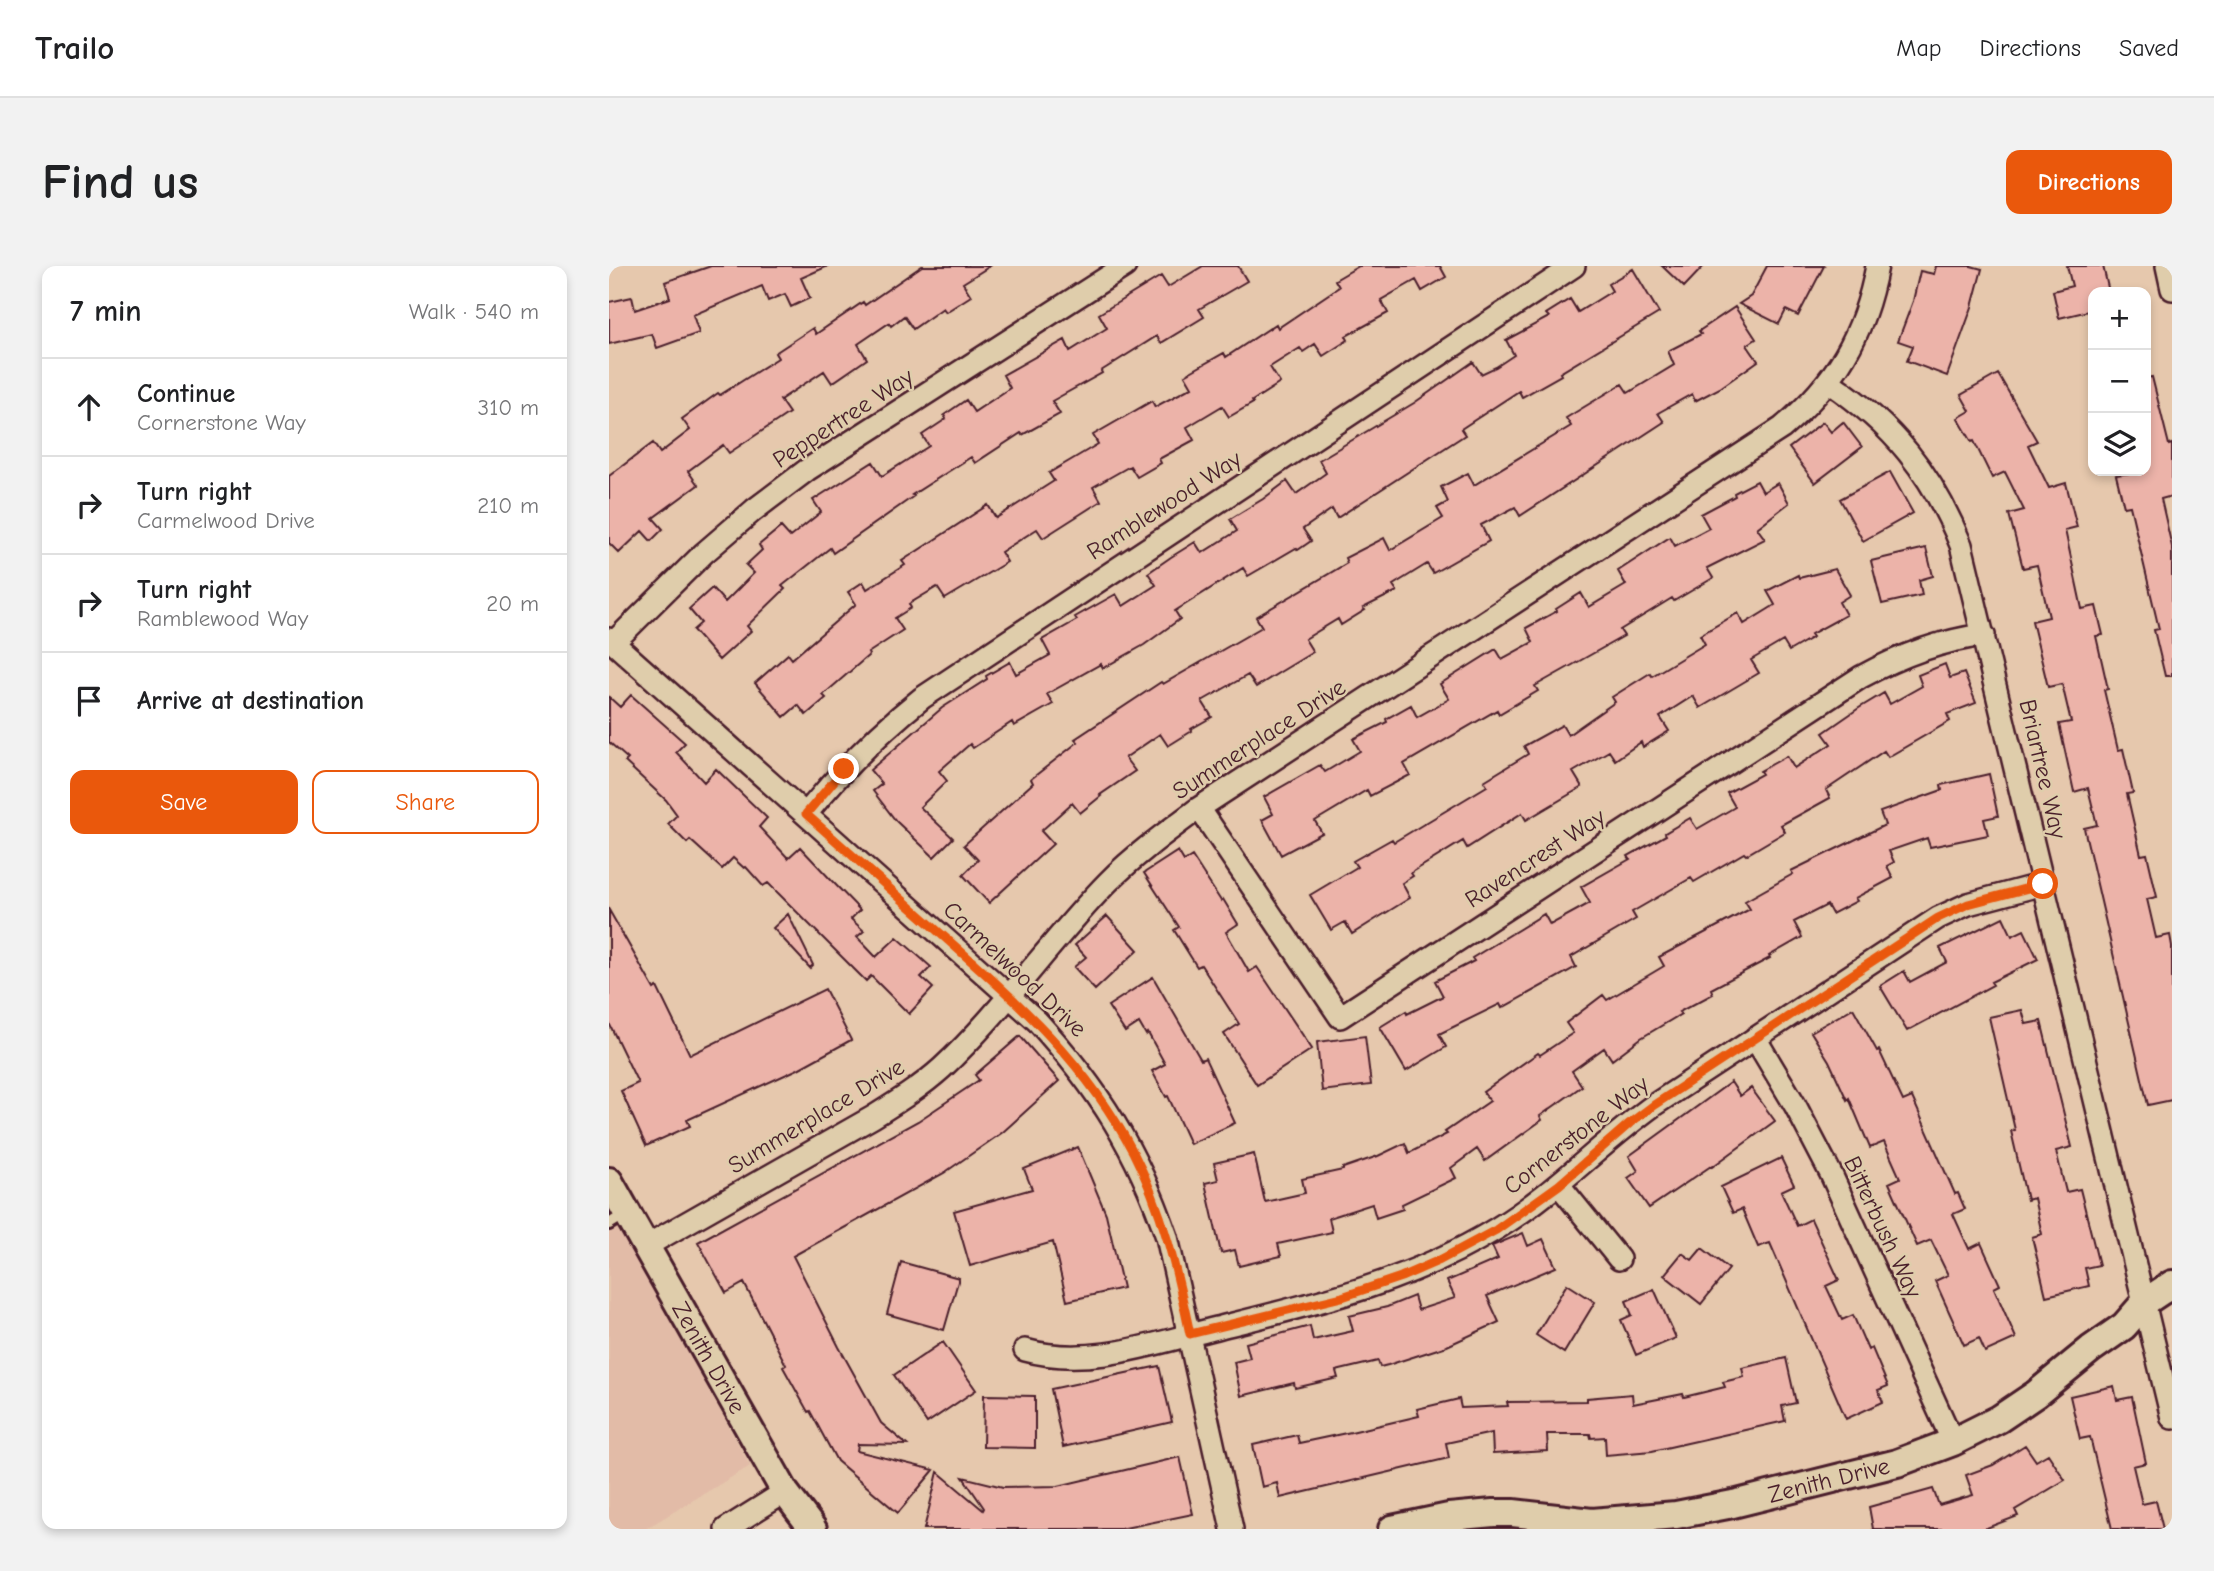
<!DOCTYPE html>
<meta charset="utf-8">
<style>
body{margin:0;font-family:"Comic Neue",sans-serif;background:#f2f2f2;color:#202124}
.controls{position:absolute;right:21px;top:21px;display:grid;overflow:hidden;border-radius:14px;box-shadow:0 4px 10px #0003}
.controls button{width:63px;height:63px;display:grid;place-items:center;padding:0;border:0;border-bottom:2px solid #e0e0e0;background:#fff;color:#202124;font:35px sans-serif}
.stop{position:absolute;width:21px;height:21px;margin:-16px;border:5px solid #ea580c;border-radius:50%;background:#fff}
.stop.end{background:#ea580c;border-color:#fff;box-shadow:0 2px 7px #0008}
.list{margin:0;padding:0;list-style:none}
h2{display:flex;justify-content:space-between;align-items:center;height:91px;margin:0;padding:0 28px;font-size:30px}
h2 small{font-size:23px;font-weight:400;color:#757577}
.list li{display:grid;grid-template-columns:46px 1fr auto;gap:21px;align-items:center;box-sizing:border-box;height:98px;padding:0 28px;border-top:2px solid #e0e0e0}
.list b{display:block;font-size:26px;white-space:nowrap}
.list p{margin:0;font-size:23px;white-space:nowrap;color:#757577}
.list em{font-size:23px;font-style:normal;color:#757577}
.actions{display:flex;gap:14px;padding:21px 28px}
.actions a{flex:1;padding:16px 0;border:2px solid #ea580c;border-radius:14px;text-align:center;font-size:24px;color:#ea580c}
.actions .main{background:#ea580c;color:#fff}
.icon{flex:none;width:38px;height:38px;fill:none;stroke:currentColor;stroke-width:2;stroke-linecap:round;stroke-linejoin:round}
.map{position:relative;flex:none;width:1563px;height:1263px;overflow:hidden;border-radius:14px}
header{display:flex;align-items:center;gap:42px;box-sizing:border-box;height:98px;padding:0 35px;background:#fff;border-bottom:2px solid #e0e0e0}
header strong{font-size:33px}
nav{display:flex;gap:38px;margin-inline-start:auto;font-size:24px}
.intro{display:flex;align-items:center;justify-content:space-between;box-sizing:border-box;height:168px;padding:0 42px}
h1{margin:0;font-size:49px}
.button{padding:18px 32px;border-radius:14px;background:#ea580c;color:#fff;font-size:24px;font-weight:700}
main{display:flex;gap:42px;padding:0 42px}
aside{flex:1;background:#fff;border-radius:14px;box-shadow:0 4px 10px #0003}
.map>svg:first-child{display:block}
</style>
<header>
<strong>Trailo</strong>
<nav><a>Map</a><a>Directions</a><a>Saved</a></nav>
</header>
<div class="intro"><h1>Find us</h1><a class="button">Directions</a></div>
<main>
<aside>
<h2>7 min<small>Walk · 540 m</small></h2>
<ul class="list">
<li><svg class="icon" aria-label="ahead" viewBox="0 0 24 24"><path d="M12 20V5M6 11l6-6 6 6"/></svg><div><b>Continue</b><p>Cornerstone Way</p></div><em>310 m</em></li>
<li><svg class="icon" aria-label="right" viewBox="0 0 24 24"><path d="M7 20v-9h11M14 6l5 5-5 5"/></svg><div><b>Turn right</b><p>Carmelwood Drive</p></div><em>210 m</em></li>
<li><svg class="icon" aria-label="right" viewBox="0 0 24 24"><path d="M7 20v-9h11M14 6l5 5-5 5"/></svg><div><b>Turn right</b><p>Ramblewood Way</p></div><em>20 m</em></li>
<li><svg class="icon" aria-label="arrive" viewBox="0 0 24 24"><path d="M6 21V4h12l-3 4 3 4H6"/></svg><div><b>Arrive at destination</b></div></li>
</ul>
<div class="actions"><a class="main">Save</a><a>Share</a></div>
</aside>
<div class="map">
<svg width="1563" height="1263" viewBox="0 0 1563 1263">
<rect width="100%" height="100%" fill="#e6c8ad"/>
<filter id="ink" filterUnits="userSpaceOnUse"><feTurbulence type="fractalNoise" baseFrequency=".0143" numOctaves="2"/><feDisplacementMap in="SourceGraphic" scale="14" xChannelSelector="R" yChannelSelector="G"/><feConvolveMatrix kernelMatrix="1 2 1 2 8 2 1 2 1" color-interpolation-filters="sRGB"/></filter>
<g filter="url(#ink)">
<path fill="#e2bba7" d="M0,940l141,260 -105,63h-36z"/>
<path fill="#ecb3a9" stroke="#4a1f2b" stroke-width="2" d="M102,0h117l-27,12 9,20 -19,9 -6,-13 -17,7 -6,-15 -69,29 6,18 -42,15 -5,-14 -43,10v-42l23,-5 3,13 35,-12 -5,-16z
M313,0h68l-27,17 8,13 -25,16 -3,-4 -30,21 -9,-13 -13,10 -2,-3 -31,21 9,15 -35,24 -8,-12 -44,29 9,13 -60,40 -6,-8 -35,26 10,14 -45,33 10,11 -12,12 -9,-10 -23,22 -10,-10v-67l44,-33 7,10 30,-23 -8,-11 36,-26 2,2 58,-37 -3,-5 38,-25 3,6 47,-32 2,3z
M594,0h35l9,15 -48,28 5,8 -43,26 -4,-7 -56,35 1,2 -50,28 8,13 -38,21 -1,-2 -46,30 -4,-6 -59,38 2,1 -81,57 -3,-5 -48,38 3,3 -38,37 4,5 -32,29 -26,-30 8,-7 -12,-14 23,-21 13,14 29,-29 -8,-8 16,-15 -3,-5 22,-18 9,10 31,-25 -8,-12 60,-38 9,14 47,-30 -7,-11 24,-16 -2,-4 22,-15 8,12 36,-24 -7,-13 62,-35 5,11 37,-23 -8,-14 62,-38 7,11z
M750,0h81l6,11 -24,14 -6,-11 -35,20 7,13 -42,23 2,4 -25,16 -8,-12 -12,8 -3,-4 -30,19 10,16 -28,18 1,2 -24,14 -7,-11 -35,21 7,13 -35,19 2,4 -24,14 -7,-11 -37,21 8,14 -58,37 -6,-9 -36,23 6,10 -62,37 -8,-12 -28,17 2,4 -16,10 8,12 -35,23 1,2 -46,40 3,3 -20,17 -8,-10 -14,12 -29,-34 33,-29 4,5 64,-55 -8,-12 15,-10 4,7 38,-24 -3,-4 86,-56 8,13 58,-37 -5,-8 49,-29 -5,-9 59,-34 3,6 37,-20 -7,-12 39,-22 2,4 50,-33 2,4 61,-41 -4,-7z
M1053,0h42l-20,21z
M1158,0h57l-26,50 -12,-6 -7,14 -40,-20 12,-8z
M1327,0h35l11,3 -10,38 -25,69 -40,-15 6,-15 -15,-5 15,-40 7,-30 14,3z
M1458,0h36l6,26h-16v18l-34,8 -6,-27 19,-5z
M1024,3l26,44 -99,60 1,2 -39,22 -3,-6 -58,38 4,6 -128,83 -5,-9 -29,20 8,12 -13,9 -2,-2 -48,28 -5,-8 -68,43 5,8 -36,26 -41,23 -2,-4 -54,30 6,10 -39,22 -2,-4 -39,26 -3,-4 -31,27 8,10 -27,26 33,31 -19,19 -38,-36 -23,-30 9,-7 -12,-14 72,-62 45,-29 -1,-3 24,-14 6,12 34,-19 -8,-15 35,-20 -2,-3 41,-23 7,12 33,-21 -8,-12 23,-16 24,-15 7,11 35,-22 -7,-12 33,-20 24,-18 9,13 30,-21 -7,-13 95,-57 59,-41 8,12 15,-7 18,-12 -8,-15 43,-23 -3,-3 24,-15 8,13 34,-21 -4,-7z
M1126,41l21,32 -9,6 11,16 -38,27 -25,13 -3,-7 -34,19 6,9 -144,94 -5,-9 -34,18 8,16 -56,32 -6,-9 -34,21 4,6 -34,17 2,2 -24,15 -3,-6 -33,20 8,13 -33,20 -24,15 -8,-12 -46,26 10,16 -21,12 1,2 -24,15 -8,-12 -35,24 10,13 -35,24 1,1 -21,17 -8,-10 -31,28 12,13 -64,59 -26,-28 15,-15 -14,-15 69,-62 -2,-4 47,-37 -3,-3 86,-57 2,2 99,-57 -6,-10 91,-54 -2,-5 39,-20 6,12 53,-32 -6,-10 11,-6 -7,-15 27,-14 6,12 97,-59 -5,-8 56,-34 6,9 46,-28 -6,-14 33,-17 -2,-3z
M1389,108l39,67 -9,4 21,43 17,-5 11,44 -12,3 17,79 14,-3 7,29 -7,1 12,53 -4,1 14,60 5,-1 10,44 -6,1 14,61 6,-1 10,43 -10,2 9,39 14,-3 2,11v154l-24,5 -64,-277 13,-3 -9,-37 -14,4 -15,-68 12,-2 -9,-38 -14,3 -16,-66 17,-4 -12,-52 -14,3 -14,-54 15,-4 -19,-38 -13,6 -18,-37 -2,1 -14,-24 12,-7 -9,-16z
M1543,111l17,68 3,-1v52l-11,3 11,48v129h-7l-11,-46 5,-1 -29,-123 -6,1 -8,-32 30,-4v-93z
M1214,156l8,10 12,-10 19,25 -47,36 -26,-35z
M1281,206l23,41 -50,28 -23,-42z
M1148,215l6,11 15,-9 11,20 -32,25 8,11 -58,29 6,10 -39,23 -2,-3 -52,32 4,6 -89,50 3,5 -39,23 -2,-4 -93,54 6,11 -40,21 -3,-6 -52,31 7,12 -41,22 -19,-35 11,-6 -9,-17 56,-32 5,7 35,-21 -7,-12 34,-17 -1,-3 25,-14 6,12 32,-18 -9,-15 56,-35 6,10 31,-17 -7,-14 31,-17 -1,-2 25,-16 8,14 37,-22 -8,-14 52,-34 5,9 34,-18 -8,-14 34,-18 -1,-3z
M1317,282l7,28 -14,4 3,15 -40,9 -11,-43z
M1226,303l15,26 -11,7 7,13 -35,19 2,3 -24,14 -6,-10 -32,19 8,13 -59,35 -7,-12 -33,21 9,14 -26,16 -2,-5 -26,18 -6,-9 -36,21 9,15 -56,33 -4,-7 -55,35 -4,-7 -52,32 2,3 -11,7 8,15 -34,21 -24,15 -7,-12 -14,8 -21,-35 47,-28 -4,-6 39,-22 2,3 93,-56 -3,-5 44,-27 -4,-8 38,-21 6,10 47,-33 -3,-5 38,-24 2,3 53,-32 -5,-9 38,-22 6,11 31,-19 -8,-14 31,-16 1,3z
M1336,398l5,14 14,-5 12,30 -29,11 3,7 -62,36 -4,-6 -58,39 4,8 -49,27 4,7 -39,23 -2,-2 -50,29 -3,-4 -59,34 4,7 -65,38 5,10 -74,41 -2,-4 -61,30 7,13 -40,24 -26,-44 26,-16 1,3 36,-18 -8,-15 39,-20 -2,-3 72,-44 6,11 40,-22 -9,-16 49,-28 -2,-3 38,-21 -1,-2 25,-15 7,11 38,-22 -8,-14 35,-19 -2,-3 27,-15 7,12 37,-24 -8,-11 36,-25 25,-15 6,11 32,-18 -4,-11z
M22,429l54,48 -9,9 28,30 12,-13 51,49 -8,9 29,31 12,-11 32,34 28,29 -9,9 13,12 -7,6 19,20 21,-20 34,30 -10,10 12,11 -24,26 -38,-38 -5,5 -98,-98 -5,3 -17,-19 -2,1 -11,-10 -11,11 -32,-29 -3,3 -19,-19 9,-9 -11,-15 -41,-38 3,-3 -19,-17v-45l11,10z
M1380,508l9,42 -14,3 4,16 -58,12 -3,-9 -38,13 5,11 -7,4 6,12 -38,20 2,3 -25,13 -5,-9 -33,17 8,15 -33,19 1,2 -59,31 2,5 -34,18 2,2 -40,24 -29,22 -8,-12 -32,23 10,15 -42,30 2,4 -57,41 -8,-12 -26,19 5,10 -54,26 1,5 -27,9 -4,-14 -43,14 3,14 -54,12 3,12 -42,10 -4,-16 -14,3 -16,-70 13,-3 -4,-17 40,-9 11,48 40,-9 -3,-14 41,-9v-2l35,-12 27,-13 4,10 38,-19 -2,-2 45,-31 -7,-9 55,-39 2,2 33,-22 -7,-10 37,-28 4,5 57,-34 -5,-9 91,-48 -5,-8 48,-27 -2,-3 94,-46 -5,-13 62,-22 -1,-5z
M569,585l6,10 8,-5 29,45 2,-2 15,25 -12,8 23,40 8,-5 55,82 -55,36 -33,-51 15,-10 -38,-59 -4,2 -23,-37 5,-3 -35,-54z
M0,644l45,79 3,-2 33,68 135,-66 26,51 -53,29 -111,51 3,6 -44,20 -25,-55 17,-8 -29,-60z
M179,648l25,51 -3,3 -37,-40z
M498,650l31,34 -43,40 -21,-23 12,-10 -11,-12z
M1394,651l9,19 12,-6 14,29 -47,23 2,3 -86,46 -27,-45 24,-15 6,11 37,-20 -7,-14z
M544,711l48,83 4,-2 30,65 -45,21 -22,-48 -2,1 -14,-26 13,-7 -17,-31 -2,2 -7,-12 -14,9 -17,-26z
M1244,742l24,43 2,-1 24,51 9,-4 43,97 3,-1 7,16 -12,5 16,35 12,-6 19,42 -6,3 22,50 -31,14 -6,-14 -15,7 -29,-64 13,-6 -17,-35 -14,6 -28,-63 11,-5 -16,-36 -14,6 -21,-50 -2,2 -18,-39 -18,-29z
M1413,744l4,14 15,-3 31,126 -16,4 10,41 14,-3 19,76 -14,3 4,18 -43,10 -14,-59 10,-3 -8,-36 -7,2 -16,-69 4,-1 -26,-113z
M411,770l39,45 -56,51 -59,41 -151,83 46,91 42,76 26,22 -49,-1 -1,7 77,19 -36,43 -61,-52 -27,-50 -2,1 -25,-45 3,-2 -42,-82 -18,10 -28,-51 220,-121 61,-41 -4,-5z
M756,770l6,49 -49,6 -5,-49z
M1122,816l9,14 11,-8 24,33 -63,46 -1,-1 -62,42 -21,-30 10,-7 -9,-15z
M469,881l28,67 17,74 -56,13 -14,-59 -83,24 -16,-55 78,-22 -8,-20z
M1172,892l13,27 -13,6 16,35 14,-7 28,61 -13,6 16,34 11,-5 15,35 4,-2 16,38 -10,4 5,12 -37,17 -76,-176 -12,4 -16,-38 -9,4 -12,-26z
M914,967l5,13 15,-7 13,28 -69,29 12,26 -52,24 -59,19 -8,2 -2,-6 -42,10 2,7 -43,10 -1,-5 -53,13 -7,-34 16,-4 -4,-15 64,-17 3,14 40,-9 -4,-15 38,-9 27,-11 4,14 37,-12 -8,-17 51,-22 -6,-13z
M1093,982l27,21 -28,35 -37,-29 18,-22 10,7z
M292,996l58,16 -15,52 -57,-16z
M958,1018l28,18 -31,51 -28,-18z
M1045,1023l22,49 -40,17 -15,-35 11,-5 -6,-14z
M334,1076l33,48 -49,33 -33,-48z
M1177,1092l10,45 -14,3 3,15 -133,30 -46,4 -1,-18 -14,1 -1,-4h-43l1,17 -55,3 -1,-21 -46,10 3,15 -169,40 -3,-15 -15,4 -9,-42 44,-10 2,8 52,-11 68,-16 -2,-7 42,-10 2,9 47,-2 -1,-4 80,-1v-3l45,-4 1,10 50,-10 1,3 41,-10 -2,-5 21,-5 -2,-9z
M550,1100l13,56 -109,25 -12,-58z
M1505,1120l3,14 15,-3 14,66 -13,3 9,38 14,-3 7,28h-51l-22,-92 -10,2 -10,-43z
M375,1129l51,1v52l-52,-1z
M1416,1179l11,16 12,-7 17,26 -50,30 3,6 -34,13h-111l-4,-22 64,-18 6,16 34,-10 -7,-20 27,-10z
M571,1191l13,57 -73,15h-196l14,-57 45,38 1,-2 -21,-31 40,10 55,-1z"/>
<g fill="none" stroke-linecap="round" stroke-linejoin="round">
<g stroke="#4a1f2b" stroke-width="16">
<path id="service" d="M0,958l18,-11"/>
</g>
<g stroke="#4a1f2b" stroke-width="26">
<path id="minor" d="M1558,0l5,23
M1220,116c64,43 103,91 132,163l211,873
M0,373l428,382c62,68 100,129 130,216l65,292
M4,377l91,-90 50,-43 53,-40 318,-204
M590,542l141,209 521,-340c40,-22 78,-36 123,-42
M197,548c35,-43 72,-81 116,-116l652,-432
M1146,772l40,67 36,69 122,268
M950,919l60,74
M37,980l227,-129c24,-15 48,-30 69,-49 61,-57 108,-127 166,-186 28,-28 60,-51 91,-74l583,-380c54,-46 82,-92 95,-162
M416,1084c64,18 130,-7 192,-22 97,-24 193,-46 279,-99 58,-35 104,-85 158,-124l284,-187 30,-14 75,-20
M117,1263l59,-37"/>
</g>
<g stroke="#4a1f2b" stroke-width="32">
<g id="tertiary">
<path id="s1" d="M0,915l176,311 28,37"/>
<path id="s2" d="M783,1263l57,-12 44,-4h20l79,9 84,-7 57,-11 164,-41 56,-21 46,-23 37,-25 55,-45 33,-23 21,-24 27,-18"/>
</g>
</g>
<use href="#service" stroke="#dfcdab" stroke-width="10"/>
<use href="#minor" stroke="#dfcdab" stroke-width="21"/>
<use href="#tertiary" stroke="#dfcdab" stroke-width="26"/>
</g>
</g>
<g fill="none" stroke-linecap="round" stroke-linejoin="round" filter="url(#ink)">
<path stroke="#ea580c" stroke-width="9" d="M235,503l-38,45c47,42 95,85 143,127 73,65 138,123 184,211 30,58 44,120 57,182l152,-37 59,-20 39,-17 56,-30 63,-45 71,-62 24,-18 284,-187 30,-14 75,-20"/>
</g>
<g text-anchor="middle" stroke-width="5" stroke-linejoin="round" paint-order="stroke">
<g font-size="24" fill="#4a1f2b" stroke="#dfcdab">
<text transform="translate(234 152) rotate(-33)" y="8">Peppertree Way</text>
<text transform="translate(555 239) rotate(-33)" y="8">Ramblewood Way</text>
<text transform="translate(650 473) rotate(-33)" y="8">Summerplace Drive</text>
<text transform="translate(1434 503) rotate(77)" y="8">Briartree Way</text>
<text transform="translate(926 592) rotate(-33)" y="8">Ravencrest Way</text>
<text transform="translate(406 703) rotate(43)" y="8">Carmelwood Drive</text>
<text transform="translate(207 850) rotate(-31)" y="8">Summerplace Drive</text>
<text transform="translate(967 869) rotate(-38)" y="8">Cornerstone Way</text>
<text transform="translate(1274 961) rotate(65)" y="8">Bitterbush Way</text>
<text dy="8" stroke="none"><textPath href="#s1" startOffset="203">Zenith Drive</textPath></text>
<text dy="8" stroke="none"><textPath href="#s2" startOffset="443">Zenith Drive</textPath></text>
</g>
</g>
</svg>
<div class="controls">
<button>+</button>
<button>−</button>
<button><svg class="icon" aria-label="layers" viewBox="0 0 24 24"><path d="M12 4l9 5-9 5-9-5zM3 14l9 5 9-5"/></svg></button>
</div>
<div class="stop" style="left:1434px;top:618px"></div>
<div class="stop end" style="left:235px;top:503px"></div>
</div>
</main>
